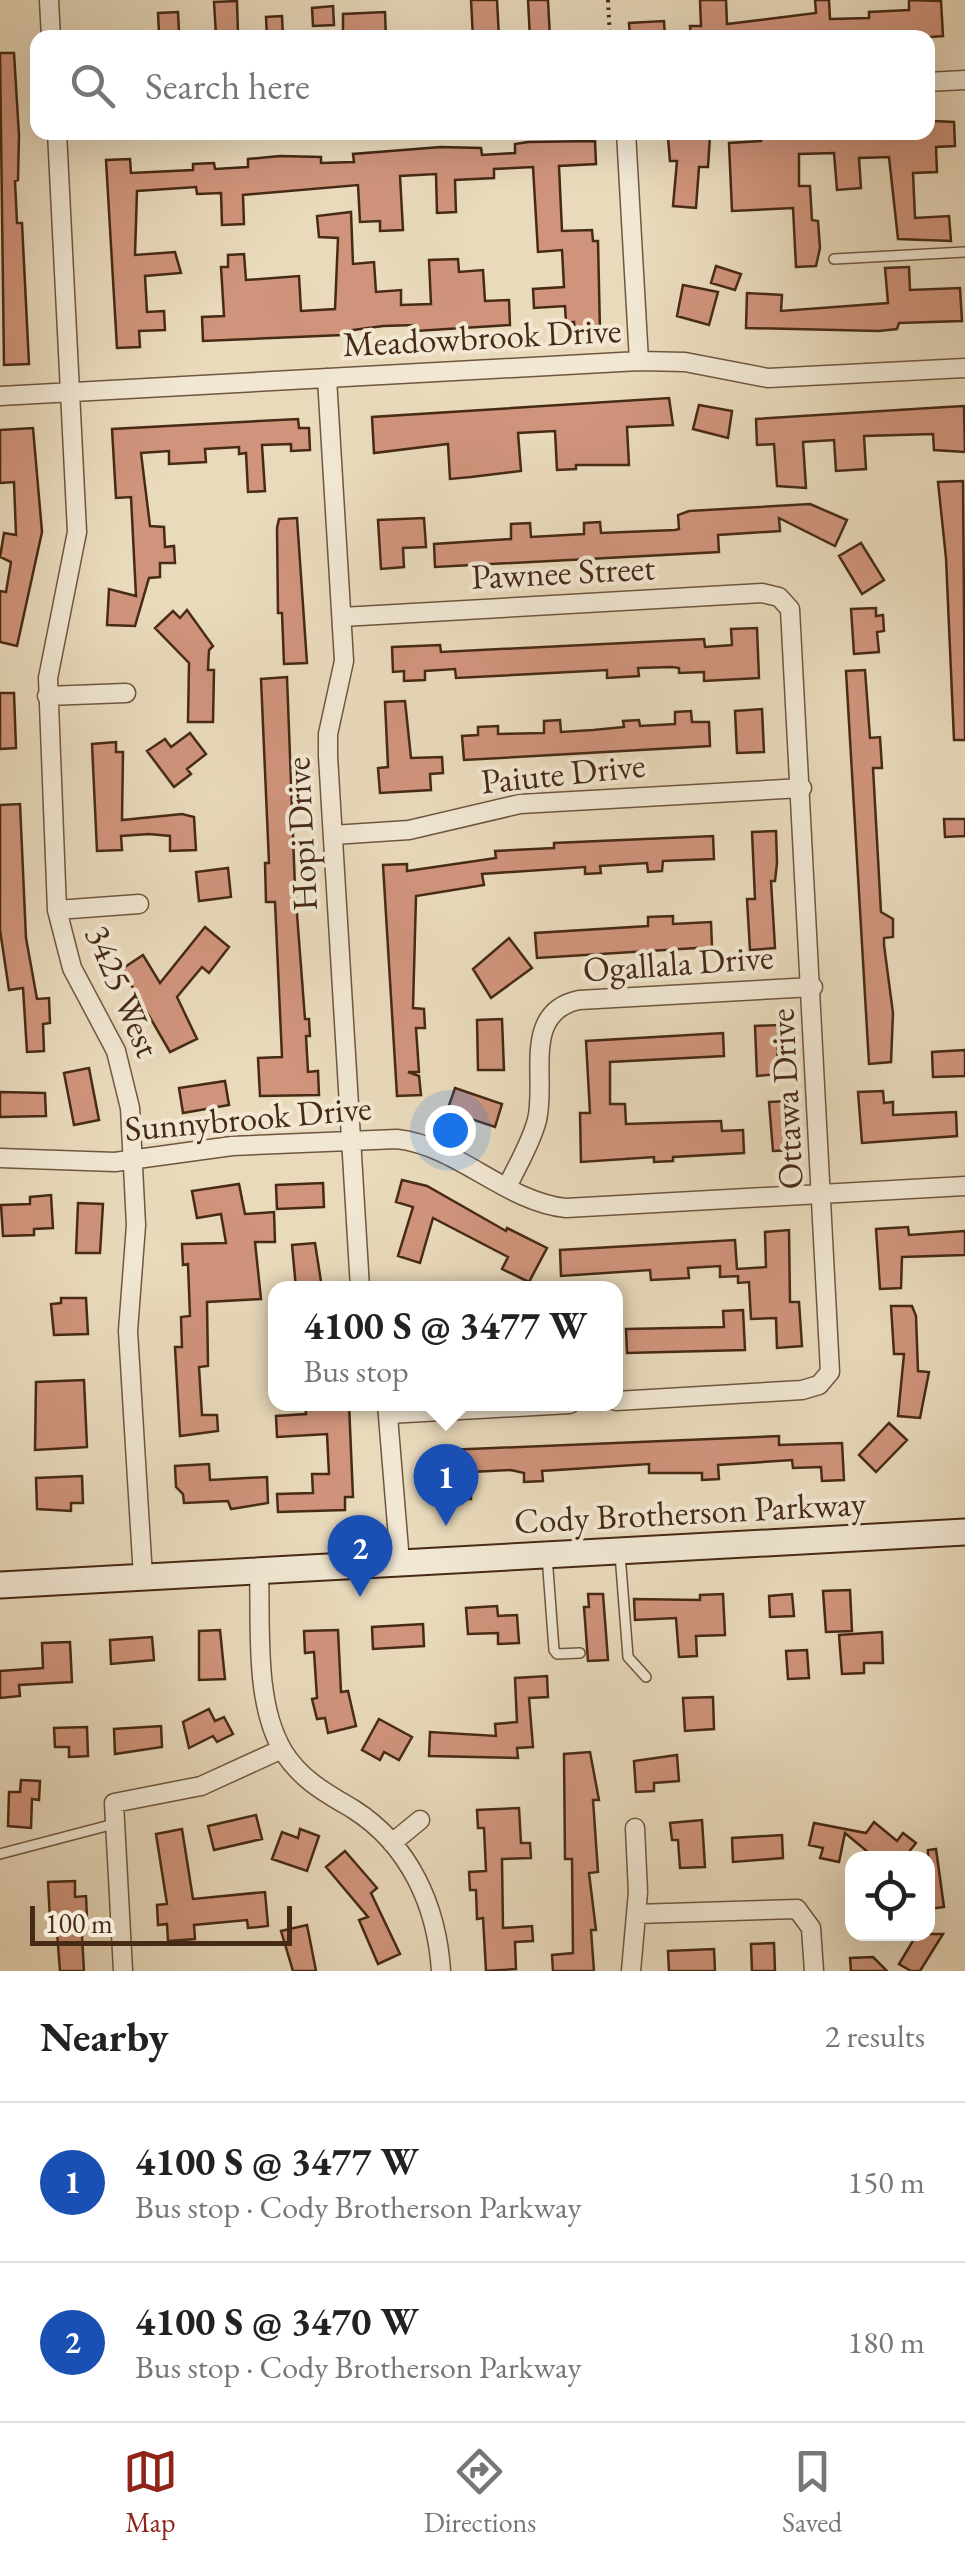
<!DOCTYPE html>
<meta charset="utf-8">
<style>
body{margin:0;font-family:"EB Garamond",serif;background:#f2f2f2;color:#222}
.controls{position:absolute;right:30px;bottom:30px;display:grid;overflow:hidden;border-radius:20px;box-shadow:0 10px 40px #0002}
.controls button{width:90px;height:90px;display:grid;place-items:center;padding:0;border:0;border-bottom:2px solid #e0e0e0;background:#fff;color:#222;font:50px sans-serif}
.scale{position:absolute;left:30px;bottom:25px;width:262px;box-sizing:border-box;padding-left:10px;border:5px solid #472a15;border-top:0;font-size:28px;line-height:35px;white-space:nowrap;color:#472a15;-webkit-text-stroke:8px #f1e7d3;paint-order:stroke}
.you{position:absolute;left:450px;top:1130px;width:35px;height:35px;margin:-25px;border:8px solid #fff;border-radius:50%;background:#1a73e8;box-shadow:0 0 0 15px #1a73e833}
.badge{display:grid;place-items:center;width:65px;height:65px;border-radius:50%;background:#8f2418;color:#fff;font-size:32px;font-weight:700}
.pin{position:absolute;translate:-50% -82px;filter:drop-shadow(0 2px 5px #0008)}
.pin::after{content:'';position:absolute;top:52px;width:35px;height:30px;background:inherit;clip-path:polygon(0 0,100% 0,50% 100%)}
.popup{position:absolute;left:268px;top:1281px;width:355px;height:130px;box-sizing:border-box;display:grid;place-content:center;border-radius:20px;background:#fff;filter:drop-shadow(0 2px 8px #0005);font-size:32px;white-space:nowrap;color:#767676}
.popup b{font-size:38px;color:#222}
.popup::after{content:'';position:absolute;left:50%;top:100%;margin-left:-20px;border:20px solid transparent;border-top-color:#fff}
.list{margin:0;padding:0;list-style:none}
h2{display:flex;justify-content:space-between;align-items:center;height:130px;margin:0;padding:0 40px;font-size:42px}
h2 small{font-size:32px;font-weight:400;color:#767676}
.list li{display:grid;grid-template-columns:65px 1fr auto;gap:30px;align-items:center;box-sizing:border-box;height:160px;padding:0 40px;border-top:2px solid #e0e0e0}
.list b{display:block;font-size:38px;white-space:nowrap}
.list p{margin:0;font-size:32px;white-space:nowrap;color:#767676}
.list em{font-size:32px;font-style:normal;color:#767676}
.icon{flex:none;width:55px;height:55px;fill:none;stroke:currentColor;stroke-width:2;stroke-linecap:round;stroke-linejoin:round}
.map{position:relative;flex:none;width:965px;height:1971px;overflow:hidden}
.search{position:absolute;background:#fff;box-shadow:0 10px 40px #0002;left:30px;right:30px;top:30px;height:110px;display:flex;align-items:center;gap:25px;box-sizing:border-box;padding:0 35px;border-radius:20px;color:#767676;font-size:38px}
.sheet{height:450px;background:#fff}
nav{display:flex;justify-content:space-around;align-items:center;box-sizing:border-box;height:140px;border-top:2px solid #e0e0e0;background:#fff;font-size:28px;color:#767676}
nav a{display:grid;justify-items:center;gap:5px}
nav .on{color:#8f2418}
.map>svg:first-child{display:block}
</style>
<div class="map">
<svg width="965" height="1971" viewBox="0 0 965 1971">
<rect width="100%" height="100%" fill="#e9dabc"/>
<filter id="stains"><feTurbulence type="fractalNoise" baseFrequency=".002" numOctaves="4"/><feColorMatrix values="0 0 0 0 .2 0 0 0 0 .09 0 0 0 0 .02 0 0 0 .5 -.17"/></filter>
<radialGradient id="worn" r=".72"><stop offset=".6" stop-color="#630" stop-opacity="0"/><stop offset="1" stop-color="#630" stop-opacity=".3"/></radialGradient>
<path fill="#d0947c" stroke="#472a15" stroke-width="2.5" d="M471,0h26l2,38h-26z
M528,0h20l2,38h-20z
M700,0h26l1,24 89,-11 -1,-13h14l1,19 39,-1v-6l40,-2v-10l32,1 2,35 -25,2v-6l-34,1v5h-193l-1,-12h11z
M237,1l1,33 -22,1 -2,-33z
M333,6l1,19 -21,1 -1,-18z
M178,12l1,20 -20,1 -1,-20z
M385,12l1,26h-43v-24z
M282,16l1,22h-16l-1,-21z
M664,21l1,17h-35l-1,-15z
M0,53h14l5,82 -1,45 -3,1 2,42h5l7,141 -25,1z
M934,121l20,1 1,24 -19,1 1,25 -24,1 2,45 34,-2 2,25 -53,-2 -9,-82 -30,1 2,30 -24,2 -3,-37 -35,1v32h11l2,34 6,1 2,27 -4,18 -20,1 -3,-59 -61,3 -3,-68 32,-2v-9h167v-9z
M710,136l-2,31h-9l-3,41 -23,-2 4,-45h-7l-2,-23z
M595,141l1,23 -37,2 3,65 30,-1 1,11h5l2,91 -25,1 -1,-11 -8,1 -1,-17 -31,2 -1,-19 31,-2 -2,-37 -24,2 -5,-85 -39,2v9l-39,2 1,32 -19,1 -1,-39 -36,2 3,54 -23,1v-10l-20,1 -2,-37 -115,10 1,29 -22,1 -1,-32 -24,1 -1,-7 -59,4 -2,64 40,-3 6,21 -36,3 2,36 17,-1 1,19 -26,1 1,16 -23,1 -11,-188 24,-1 1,14 62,-3v-6l21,-1 1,6 33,-2v-8l32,-3 41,1v6l33,-1 -1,-8 88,-7 40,1 1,7 33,-2v-9l13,-2z
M351,212l2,52 21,-2 2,30 25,-2v15l30,-1 -2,-44 29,-1 1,13 24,-2 2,31 24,-1 1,25 -94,6 -1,-6 -32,1 -37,5 -3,4 -140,6 -1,-24 22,-1 -3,-49h7v-12l16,-1 2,26 53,-4 2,35 34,-2 3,-71 -19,-1 -2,-21z
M716,266l25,8 -6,16 -24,-7z
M909,267l1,23 50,-2 2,33 -63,2 -2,6 -18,2 -133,-3 1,-35 35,2 -1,16 107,-8 -3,-35z
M683,285l35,7 -9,33 -32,-9z
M669,398l4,27 -46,2 2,38h-53v4l-19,1 -2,-39 -37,2 3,38 -50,6 -21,2 -2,-35 -74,9 -2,-36z
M699,405l33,6 -4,27 -35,-9z
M946,407l18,-1 1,46 -31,-2 -1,-16 -69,2 2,33 -30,2 -2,-31 -31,2 3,46 -29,-2 -3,-42 -17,1 -1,-26z
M298,419l1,9h10l1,22 -19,1v-7l-29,1 3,46 -17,1 -2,-39 -7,1v-7l-34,2 1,13 -37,2v-13l-28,2 9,73 14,1 1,20 9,-1 1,17h-15v14l-11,1 -14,48 -28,-1 2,-36 27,7 -5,-99 -15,1 -4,-69z
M33,428l9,104 -25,114 -17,-4v-51l6,1 5,-30 -11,-5 4,-24 12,2 -2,-53 -14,1v-53z
M963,481l2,259h-11l-8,-182 -8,-76z
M810,504l37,16 -12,26 -56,-28 1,13 -62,4 1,17 -284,15 -1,-23 77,-5v-15l19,-1 1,14 53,-3v-11l16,-1 1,11 74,-3 4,-1 -1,-14 11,-4z
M297,518l10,145 -23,1 -2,-51h-4l-1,-85 2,-9z
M424,518l2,29 -23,1 1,19 -23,2 -3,-49z
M861,543l23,37 -22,14 -23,-38z
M876,608v8l7,-1 1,16 -7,1 2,20 -25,2 -3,-45z
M187,610l26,36 -4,4 -1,20h6l-1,52h-25l1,-59 -34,-35 18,-17 7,7z
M757,628l2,50 -55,3v-9l-25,1v-5l-7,-1 -34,1 1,8 -32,2v-8l-151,8 -1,-9 -30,2v9l-21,1v-10l-11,1 -1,-25 48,-2 1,7 263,-13 1,8 27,-2 -1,-16z
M865,670l5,68 10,-1 2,31h-9l8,144 12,7v18l-9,1v7l9,68 -2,49 -22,2 -23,-393z
M287,677l8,211 10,131h4l1,17h-4l2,36 10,-1 1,24 -59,1 -2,-38 24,-1 -7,-155h-9l-1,-39h4l-8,-184z
M0,693h14l2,55 -16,1z
M405,701l6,57 31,-1 1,16 -13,1 1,16 -51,3 -2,-25 10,-1 -3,-65z
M762,709l2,43 -27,1 -2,-42z
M691,711l1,11h17l1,24 -246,14 -2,-24 16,-1v-8l20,-1v8l46,-1v-12l16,-1 1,12 32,-2 31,-3 -1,-6 16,-1 1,6 35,-2v-12z
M190,733l16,21 -19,15 4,5 -17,13 -27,-36 18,-12 6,8z
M116,742v10h7l-1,68 60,-6 12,3 2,33 -26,1v-15l-21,-2 -28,2 1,14 -25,1 -5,-107z
M20,804l6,134 11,61 12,-1 1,25 -7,1 1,27 -17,1 -4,-64 -14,2 -9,-60v-125z
M944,819h21v17l-20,1z
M776,831l1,32 -2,18h-4l4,67 -25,2 -3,-51h8l-3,-67z
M713,836l1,23 -51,2 -1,10 -14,1 -1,-9 -47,3 1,7 -16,1v-7l-103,7 2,11 -68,11 -3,112 11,1 1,19h-9l3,44h-11l11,4 2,19 -24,1 -14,-231 24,-1v7l89,-13 -1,-7 59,-3v-5z
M228,868l3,29 -32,4 -3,-29z
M673,916v8l38,-2 1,25 -175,11 -2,-25 113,-7v-9z
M205,927l24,20 -20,26 -7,-6 -25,30 20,42 -27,13 -48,-83 21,-14 17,28z
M509,938l23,30 -41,30 -18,-29z
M502,1019l2,51h-26l-1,-50z
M778,1025l-1,49 -20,2 -2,-50z
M723,1033l1,23 -114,6v42h15l1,20 95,-3 1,10 21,-1 1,23 -71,4v4l-19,1v-5l-73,5 -1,-49h10l-4,-72z
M965,1050v26l-32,1 -1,-25z
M89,1068l10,52 -25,5 -10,-52z
M225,1081l4,24 -46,8 -4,-25z
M455,1088l47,16 -7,23 -48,-16z
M883,1091l1,12 9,-1v13l63,-3 1,24 -95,7 -4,-51z
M0,1092l45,1 1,23 -46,1z
M789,1101l7,49 -23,1 -4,-49z
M402,1180l25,6 79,45 1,-3 40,20 -18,34 -27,-13 6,-12 -75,-39 -13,45 -22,-7 15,-49 -17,-5z
M323,1183l1,24 -47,2 -1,-24z
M239,1184l6,30 29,-2 1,30h-20l6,57 -54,3 1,64 -9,1 3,48h15l1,16 -38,5 -5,-89h7l-1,-30 9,-1 -2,-52 -5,1 -1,-21 44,-1 -5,-29 -24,4 -5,-27z
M51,1195l2,33 -19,1v6l-31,1 -2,-31 29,-1v-7z
M78,1203l25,1 -3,49h-24z
M908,1227l1,8 56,-4v24l-63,2 -1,31 -21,1 -4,-60z
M789,1230l1,72h9l3,44 -25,2 -1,-30 -25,1 -2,-37 -11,1v-7l-18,1v-11l-32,2 1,10 -38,2 -1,-10 -89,6 -1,-26 175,-10 2,29 29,-2 -1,-35z
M315,1243l7,45h-26l-4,-43z
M61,1298h25l2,36 -34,1 -3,-31 10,-1z
M891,1306h21l4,10 2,55 11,1 -9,46 -22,-2 6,-62h-10z
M743,1310l2,40 -118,3 -1,-24 98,-2 -1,-16z
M84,1380l3,67 -52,3 1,-68z
M305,1404h44l4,93h-8v13l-67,2 -1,-18 36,-1 -1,-19h17l-2,-40 -50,3 -1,-21 30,-2z
M889,1423l18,17 -31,32 -17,-17z
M779,1436v9l63,-2 2,37 -22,1 -1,-14 -28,1 -1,-8 -74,5 1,14 -17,1v-7h-53v-9l-107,7 1,10 -19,1v-9l-13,-3 -40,2v27l-21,1 -3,-50z
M209,1464l1,16 57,-3 1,26 -37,6 -3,-8 -44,2 -1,-9 -7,-7 -1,-21z
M82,1476l1,27h-12v8l-34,-2 -1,-31z
M850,1590l2,41 -26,1 -3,-41z
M588,1594h15l5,66 -20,1 -4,-54h5z
M723,1594l2,41 -29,1 1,20 -18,1 -3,-39 -41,2 -1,-21 66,1v-5z
M792,1594l2,22 -24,1 -1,-21z
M497,1606l1,10 19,-1 2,28 -21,1v-11l-30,1 -2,-26z
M423,1624l1,22 -51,3 -1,-22z
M220,1630l5,49 -26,1v-49z
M338,1630l3,62 7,-1 8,35 -28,7 -3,-15 -8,1 -5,-20 5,-1 -3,-46 -9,1 -1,-22z
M882,1632l1,31h-19v10l-22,1 -3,-39z
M152,1637l2,23 -43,4 -1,-24z
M70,1642l2,40 -53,3 1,11 -20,2v-27l43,-3 -1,-25z
M807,1650l2,28 -21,1 -2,-28z
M547,1676l1,21 -19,1 4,49 -16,1 1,10 -89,-2 1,-24 66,4 -1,-12 22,-2 -2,-44z
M713,1697l1,32 -29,2 -2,-33z
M209,1709l6,12 9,-4 9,17 -16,8 -4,-6 -24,12 -6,-26z
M379,1719l33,18 -13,23 -15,-8 -4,8 -18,-10z
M161,1726l1,21 -47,7 -1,-25z
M87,1727l1,29 -19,1v-10h-14l-1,-19z
M590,1752l9,48h-6l5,72 -9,1 7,57h-5l3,41h-41l-1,-16 21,-2 -1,-94h-7l-1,-105z
M677,1755l2,26 -25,2v8l-18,1 -2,-31z
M21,1780l19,1 -1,19 -7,-1 -1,29 -23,-2 1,-34h11z
M519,1808l2,35h9l1,15 -29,1 1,69 29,-2 1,15 -18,1 1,27 -30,2 -3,-53 -6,1 -1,-29h-6l-1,-18 17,-1 -2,-43h-6l-1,-18z
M256,1815l6,24 -48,11 -6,-24z
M702,1820l3,47 -25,1 -2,-28h-6l-2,-17z
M874,1822l23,19 6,-8 13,10 -12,15h-29l-30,-25 -6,29 -19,-4 3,-10 -14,-3 5,-22 52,10z
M182,1829l11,70 72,-7 3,34 -20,2 -1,-8 -53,5 1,14 -27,2 -1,-17 -9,1 -1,-20 10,-1 -11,-70z
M300,1829l19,7 -12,35 -35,-12 10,-27 16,6z
M782,1835l1,23 -50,4 -1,-24z
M936,1849l8,58 -16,2v-59z
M345,1851l32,37 -6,5 29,61 -22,10 -19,-44 9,-3 -42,-50z
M75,1881v16l11,-1 1,22h-6l3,53h-24l-4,-52 -6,1 -2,-38z
M307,1925l9,46h-23l-12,-40z
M917,1934h26l-23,37h-9l-12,-7z
M774,1943l1,28h-23l-1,-27z
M714,1949l1,22h-46l-1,-20z
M873,1957l14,14h-36l-1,-13z"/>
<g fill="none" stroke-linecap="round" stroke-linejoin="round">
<g stroke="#70563f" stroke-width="12">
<path id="service" d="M834,259l131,-7
M620,1554l8,103 18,20
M547,1556l7,94 3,4 23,-1
M0,1854l114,-30"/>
</g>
<g stroke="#70563f" stroke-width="21">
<path id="minor" d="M49,0l2,38
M928,82l37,-2
M57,132l20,400 -29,146 9,232 15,58 44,83 14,57 6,117 -8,106 15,246
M626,132l13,229
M327,378l17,283 -16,73v22l32,532
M0,396l639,-35 46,1 83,16 197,-10
M342,617l420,-24 17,4 11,12 40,763 -11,13 -17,5 -186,11
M47,696l79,-3
M333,835l76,-5 111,-26 282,-16
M57,910l82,-6
M0,1158l115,4 117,-16 165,-7c61,7 109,63 169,69l399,-22
M508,1185c10,-21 23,-42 29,-65 10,-41 -16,-108 42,-120l234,-13
M387,1404l13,158
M388,1414l182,-10
M259,1571c2,56 -5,131 24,180 18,29 43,42 70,58 57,36 84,98 88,162
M392,1843l28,-23
M636,1914l161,-5 14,19 3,43
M123,1971l-9,-168 87,-17 81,-37
M631,1971l7,-79 -3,-64"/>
</g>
<g stroke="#472a15" stroke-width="29">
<path id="secondary" d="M0,1585l965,-53"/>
</g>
<path stroke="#472a15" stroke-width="4" stroke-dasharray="2.5 5" stroke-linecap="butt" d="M608,0l2,38"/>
<use href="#service" stroke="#f1e7d3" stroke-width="9"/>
<use href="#minor" stroke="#f1e7d3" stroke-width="18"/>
<use href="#secondary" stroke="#f1e7d3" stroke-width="25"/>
</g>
<g text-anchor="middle" stroke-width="8" stroke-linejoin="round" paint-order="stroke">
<g font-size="35" fill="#472a15" stroke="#f1e7d3">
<text transform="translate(482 337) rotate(-3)" y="12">Meadowbrook Drive</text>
<text transform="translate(563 572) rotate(-3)" y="12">Pawnee Street</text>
<text transform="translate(563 773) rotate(-6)" y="12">Paiute Drive</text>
<text transform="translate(301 834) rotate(-93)" y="12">Hopi Drive</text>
<text transform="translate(678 963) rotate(-4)" y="12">Ogallala Drive</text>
<text transform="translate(123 991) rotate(67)" y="12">3425 West</text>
<text transform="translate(786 1099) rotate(-93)" y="12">Ottawa Drive</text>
<text transform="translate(248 1118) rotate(-5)" y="12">Sunnybrook Drive</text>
<text transform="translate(690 1512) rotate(-3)" y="12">Cody Brotherson Parkway</text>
</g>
</g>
<rect width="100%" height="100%" filter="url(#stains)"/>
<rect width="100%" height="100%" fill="url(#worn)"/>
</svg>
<div class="controls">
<button><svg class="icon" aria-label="locate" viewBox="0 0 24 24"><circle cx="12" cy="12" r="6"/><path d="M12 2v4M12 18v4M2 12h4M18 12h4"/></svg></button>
</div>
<div class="scale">100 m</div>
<div class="you"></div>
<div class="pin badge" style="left:446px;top:1526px;background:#1a4fb4">1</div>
<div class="popup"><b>4100 S @ 3477 W</b>Bus stop</div>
<div class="pin badge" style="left:360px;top:1597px;background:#1a4fb4">2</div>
<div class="search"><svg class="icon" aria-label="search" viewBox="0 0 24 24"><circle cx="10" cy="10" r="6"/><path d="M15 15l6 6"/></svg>Search here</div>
</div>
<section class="sheet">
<h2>Nearby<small>2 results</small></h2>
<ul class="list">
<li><span class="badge" style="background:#1a4fb4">1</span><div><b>4100 S @ 3477 W</b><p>Bus stop · Cody Brotherson Parkway</p></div><em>150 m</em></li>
<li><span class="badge" style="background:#1a4fb4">2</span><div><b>4100 S @ 3470 W</b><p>Bus stop · Cody Brotherson Parkway</p></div><em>180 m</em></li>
</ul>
</section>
<nav>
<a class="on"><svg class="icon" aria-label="map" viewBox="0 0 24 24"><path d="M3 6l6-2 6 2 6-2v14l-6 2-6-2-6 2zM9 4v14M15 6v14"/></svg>Map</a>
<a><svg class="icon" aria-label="directions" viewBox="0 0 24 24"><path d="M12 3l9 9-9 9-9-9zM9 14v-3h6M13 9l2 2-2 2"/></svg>Directions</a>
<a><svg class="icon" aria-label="saved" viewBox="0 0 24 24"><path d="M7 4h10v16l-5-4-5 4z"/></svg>Saved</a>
</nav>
